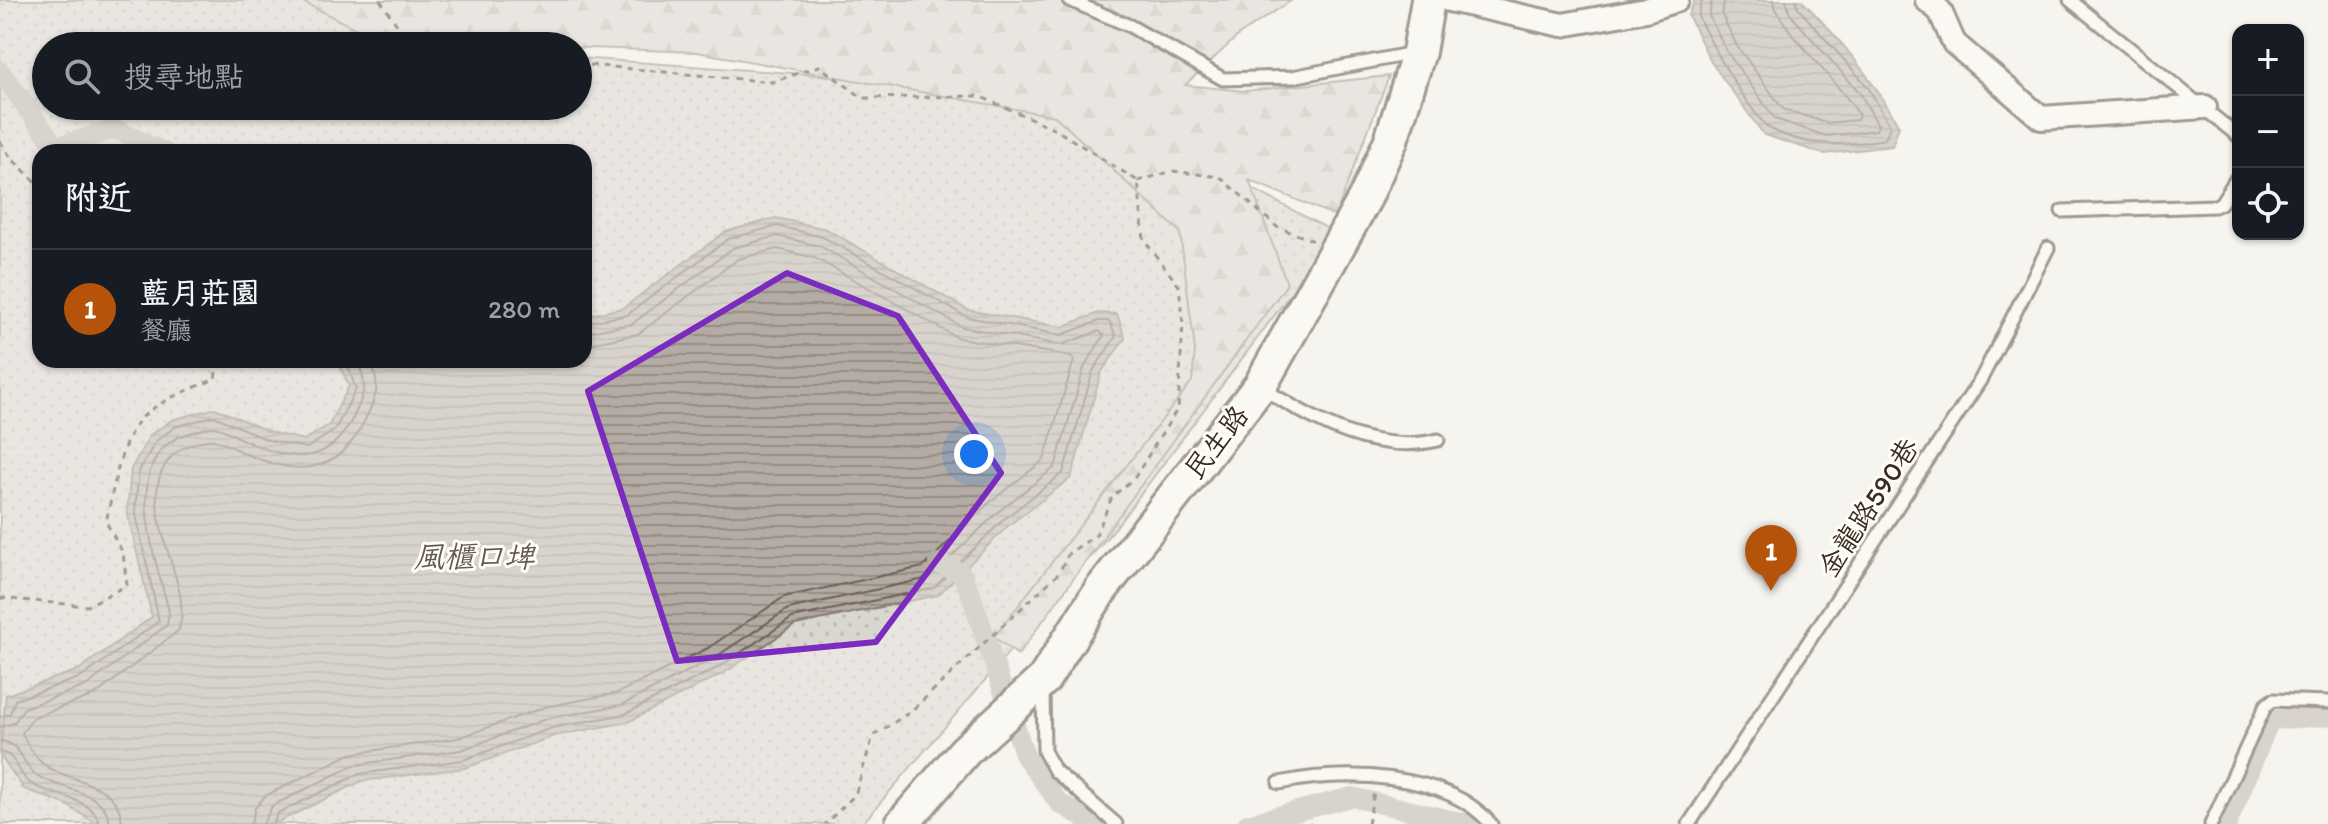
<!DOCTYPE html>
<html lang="zh-TW">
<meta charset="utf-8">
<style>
body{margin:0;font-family:Itim,"LXGW WenKai TC",sans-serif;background:#242831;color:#f1f3f6}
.controls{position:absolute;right:24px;top:24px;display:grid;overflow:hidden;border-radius:16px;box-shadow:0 2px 6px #0004}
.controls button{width:72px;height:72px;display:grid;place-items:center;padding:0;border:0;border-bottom:2px solid #363941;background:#171b24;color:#f1f3f6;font:40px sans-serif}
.you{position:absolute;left:974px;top:454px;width:28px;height:28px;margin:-20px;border:6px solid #fff;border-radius:50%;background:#1a73e8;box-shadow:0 0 0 12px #1a73e833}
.badge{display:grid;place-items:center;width:52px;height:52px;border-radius:50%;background:#b45309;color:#fff;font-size:26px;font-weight:700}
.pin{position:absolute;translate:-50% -66px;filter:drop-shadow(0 2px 4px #0008)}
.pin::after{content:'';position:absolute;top:42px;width:28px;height:24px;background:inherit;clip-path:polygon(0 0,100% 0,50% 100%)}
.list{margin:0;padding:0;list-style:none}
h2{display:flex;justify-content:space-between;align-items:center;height:104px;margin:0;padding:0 32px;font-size:34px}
h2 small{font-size:26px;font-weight:400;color:#9ea1a6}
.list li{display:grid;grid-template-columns:52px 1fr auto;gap:24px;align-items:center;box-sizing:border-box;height:120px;padding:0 32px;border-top:2px solid #363941}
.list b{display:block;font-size:30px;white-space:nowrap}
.list p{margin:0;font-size:26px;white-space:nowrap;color:#9ea1a6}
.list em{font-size:26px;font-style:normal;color:#9ea1a6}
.icon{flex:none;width:44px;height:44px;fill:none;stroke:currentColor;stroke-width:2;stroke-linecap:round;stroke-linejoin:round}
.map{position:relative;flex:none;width:2328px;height:824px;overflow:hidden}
.search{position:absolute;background:#171b24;box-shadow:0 2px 6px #0004;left:32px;top:32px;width:560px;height:88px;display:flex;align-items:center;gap:20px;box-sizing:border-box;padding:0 28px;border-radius:44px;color:#9ea1a6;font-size:30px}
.panel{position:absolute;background:#171b24;box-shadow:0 2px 6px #0004;left:32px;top:144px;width:560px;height:224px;border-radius:24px}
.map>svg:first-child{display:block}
</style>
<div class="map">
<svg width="2328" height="824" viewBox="0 0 2328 824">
<defs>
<pattern id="green-dots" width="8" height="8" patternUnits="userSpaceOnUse" patternTransform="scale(2)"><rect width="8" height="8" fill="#dad6d0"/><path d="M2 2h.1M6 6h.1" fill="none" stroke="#bcb8b2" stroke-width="1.8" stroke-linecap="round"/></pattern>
<pattern id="forest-firs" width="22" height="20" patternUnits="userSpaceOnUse" patternTransform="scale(2)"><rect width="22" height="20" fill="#dad6d0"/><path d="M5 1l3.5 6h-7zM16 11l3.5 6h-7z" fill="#bcb8b2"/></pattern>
<pattern id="water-rules" width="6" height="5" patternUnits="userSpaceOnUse" patternTransform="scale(2)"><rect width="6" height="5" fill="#b4aca4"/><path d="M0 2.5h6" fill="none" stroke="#948c85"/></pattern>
</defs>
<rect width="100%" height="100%" fill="#f5f4ee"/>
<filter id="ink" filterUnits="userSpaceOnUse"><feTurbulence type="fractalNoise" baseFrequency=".0125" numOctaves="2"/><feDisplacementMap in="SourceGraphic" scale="16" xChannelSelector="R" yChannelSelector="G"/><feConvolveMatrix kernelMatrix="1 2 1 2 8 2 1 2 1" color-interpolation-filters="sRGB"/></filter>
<g filter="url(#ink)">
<path fill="url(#green-dots)" stroke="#8a8077" stroke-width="2" fill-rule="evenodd" d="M0,0h364l68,42 39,4h-425v60h532v-48l284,20 230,26 244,129 -220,294 -254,297h-862zM40,152h544v208h-544z"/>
<path fill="url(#forest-firs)" stroke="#8a8077" stroke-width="2" d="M299,0h993l-52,34 -55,51 60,6 144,-15 -54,140 -86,-36 38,104 -269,371 -24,-18 198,-256 3,-31 -15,-118 -125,-116 -358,-64 -319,-12z"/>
<path fill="url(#water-rules)" stroke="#84786e" stroke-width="2" d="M1695,0h106c39,38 71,78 98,126l-7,20 -68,8 -60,-19 -53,-73 -23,-47z
M776,218l50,11 142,81 94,17 36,-14 19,1 8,24 -24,35 -30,105 -62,47 -71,70 -143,30 -71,48 -96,49 -74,14 -89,32 -103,13 -84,41 -13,2h-168l-32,-20 -41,-15 -24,-34 6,-60 72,-25 74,-53 -25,-106 4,-42 19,-34 22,-15 43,-12 55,24 34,8 25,-15 20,-39 -12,-26h247v-44l39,-8 102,-76z"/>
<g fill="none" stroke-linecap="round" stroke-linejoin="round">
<path stroke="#6b5e54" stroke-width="2" d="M1702,0l-4,16c10,22 54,102 73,113 35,19 77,17 114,10l5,-13 -22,-39 -70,-79 -2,-8
M1712,0l-3,16 18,36 48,67 51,17 50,-6 2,-5 -18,-32 -70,-79 -4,-14
M1724,0l-2,15 15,31 46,63 44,14 30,-3 2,-5c-17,-30 -85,-91 -85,-115
M0,717l10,-3 5,-14 67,-23 77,-56 -24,-111 4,-39 17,-30 19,-14 39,-11 54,24 39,8 28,-18 21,-41 -10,-29
M0,727l14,-4 10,-15 62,-22 81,-61 2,-13c-12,-51 -54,-157 20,-179 7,-1 17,-6 24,-6 9,0 20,8 28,12 48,21 85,32 113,-23 11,-23 14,-32 3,-56
M0,741c22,2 21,22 35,33 21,17 72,14 75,50
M0,752c17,2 17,22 30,31 18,13 66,14 69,41
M122,824c-2,-45 -57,-41 -80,-61 -7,-6 -17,-22 -20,-30l12,-16 61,-22 83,-64c20,-47 -52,-128 -5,-176 8,-8 29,-16 40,-15 10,1 24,10 33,14 51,22 91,22 118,-32 12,-24 18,-36 6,-62
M251,824l4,-16 10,-12 85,-42 108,-16 87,-31 73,-14 90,-45 76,-51 139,-30 67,-65 54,-42 30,-100 -3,-4 -113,-18 -143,-80 -38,-9 -39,10 -100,75 -54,11
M263,824l9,-18 82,-41 107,-15 88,-32 73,-13 92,-47 74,-49 141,-31 69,-66 57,-45 29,-99 20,-33 -5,-4 -38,14 -99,-18 -142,-81 -43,-10 -44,12 -101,76 -48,9
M273,824l5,-11 81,-39 104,-14 89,-32 73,-14 94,-47 73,-49 142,-30 70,-69 59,-46 30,-102 23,-35 -7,-15h-10l-38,14 -94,-18 -144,-80 -46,-11 -49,13 -101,76 -43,8"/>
<path stroke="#b4aca4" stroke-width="20" d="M0,71l56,76 59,-18 49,23
M938,563l23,10 9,19 55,164 34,47 36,21
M1247,824l105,-27 116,27
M2227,824l43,-104 58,-4"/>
<g stroke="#3b2a1e" stroke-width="17">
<path id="lane" d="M1069,0l61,26 93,53 69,-2 122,-24
M2070,0l168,136
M2062,211l153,-5 6,-3 17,-27
M1264,389c52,33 111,66 174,51
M1043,688l1,63 11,20 61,53
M1279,783c64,-13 167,-12 212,41
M1689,824l292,-445 67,-131
M2211,824l55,-119 7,-5 55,2"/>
</g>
<g stroke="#3b2a1e" stroke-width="28">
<path id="street" d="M1449,0l113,25 84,-15 31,-10
M1927,0l13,11 14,32 87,75 164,-11"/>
</g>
<g stroke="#3b2a1e" stroke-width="38">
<path id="secondary" d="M902,824l63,-73 79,-72 56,-88 160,-205 105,-188 26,-58 28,-88 9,-52"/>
</g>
<path stroke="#3b2a1e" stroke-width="3" stroke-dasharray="6 6" stroke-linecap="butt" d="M380,0l24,35 59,2 24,9
M578,64l195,18 46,-16 44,32 116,-2 74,32 85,53 6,59 35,46 4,38 -5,84 -43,69 -23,20 -16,38 -27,18 -11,21 -148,138 -37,24 -18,59 -30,29
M0,141l11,17 29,28
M1138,181l35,-10 47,6 57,50 37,14
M0,598l87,8 40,-21 -4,-32 -17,-31c7,-29 13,-77 33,-101 18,-21 51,-31 76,-42l3,-19
M1297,824h14
M1368,824l6,-32"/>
<use href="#lane" stroke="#fdfcf7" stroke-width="11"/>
<use href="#street" stroke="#fdfcf7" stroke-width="22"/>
<use href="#secondary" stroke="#fdfcf7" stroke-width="32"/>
</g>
</g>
<path d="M0 0H2328V824H0ZM787,273l111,43 103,157 -125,169 -199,19 -89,-270z" fill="#f5f4ee" fill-opacity=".55" fill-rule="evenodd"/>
<path fill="none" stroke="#7b2cbf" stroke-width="6" stroke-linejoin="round" d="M787,273l111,43 103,157 -125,169 -199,19 -89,-270z"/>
<g text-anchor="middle" stroke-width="6" stroke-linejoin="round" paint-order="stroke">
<g font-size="28" fill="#3b2a1e" stroke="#fdfcf7">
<text transform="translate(1216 442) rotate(-52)" y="10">民生路</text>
<text transform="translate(1868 507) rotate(-57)" y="10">金龍路590巷</text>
</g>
<g font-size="30" font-style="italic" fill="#65584d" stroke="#fdfcf7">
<text x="474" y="567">風櫃口埤</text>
</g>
</g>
</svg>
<div class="controls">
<button>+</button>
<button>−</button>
<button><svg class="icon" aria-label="locate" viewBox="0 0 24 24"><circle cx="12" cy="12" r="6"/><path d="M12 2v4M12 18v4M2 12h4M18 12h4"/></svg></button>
</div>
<div class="you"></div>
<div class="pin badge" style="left:1771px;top:591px">1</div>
<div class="search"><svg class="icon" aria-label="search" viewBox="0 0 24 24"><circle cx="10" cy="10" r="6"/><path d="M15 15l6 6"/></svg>搜尋地點</div>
<section class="panel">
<h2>附近<small></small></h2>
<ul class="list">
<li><span class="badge">1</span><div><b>藍月莊園</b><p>餐廳</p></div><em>280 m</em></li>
</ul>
</section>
</div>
